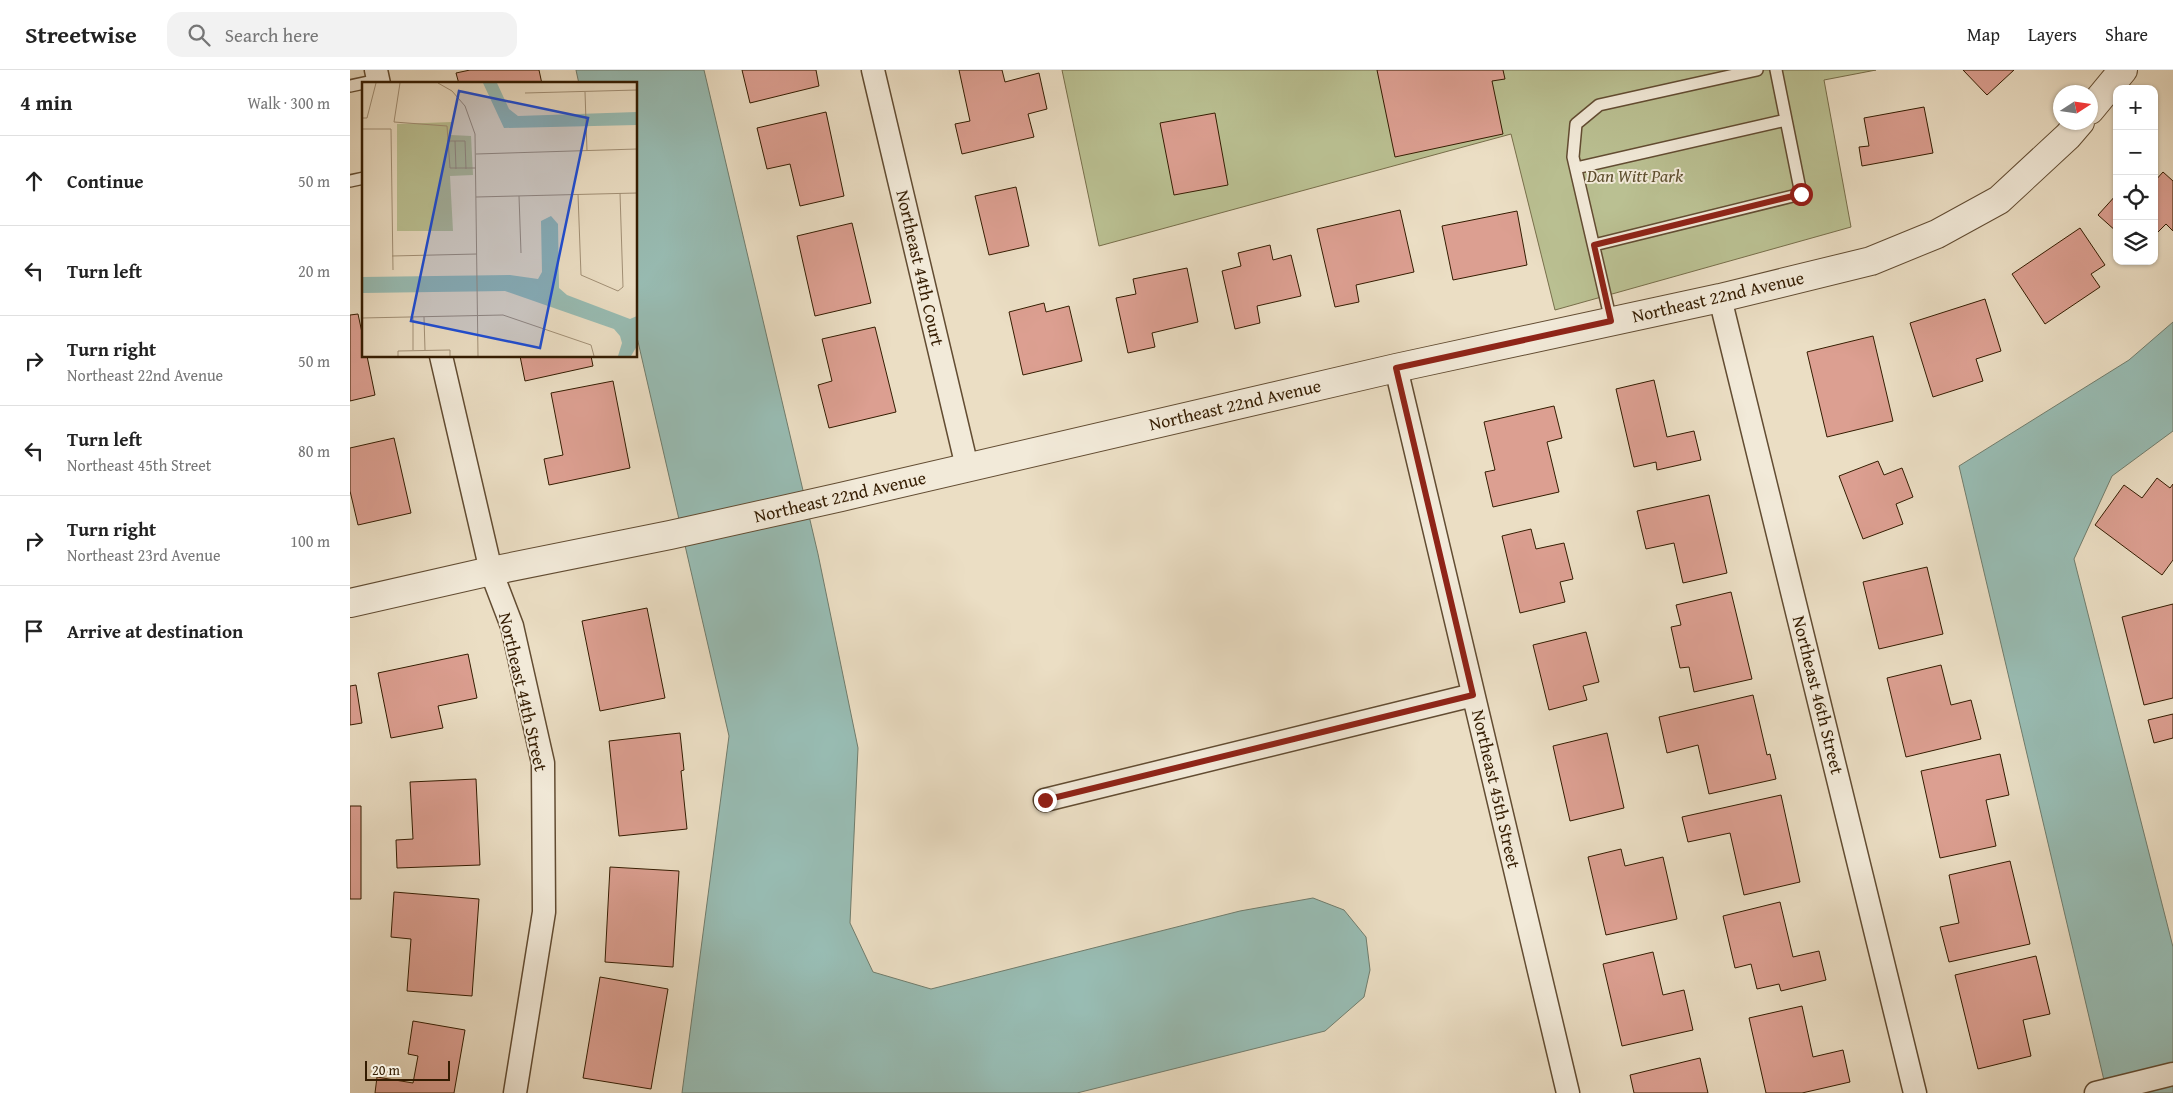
<!DOCTYPE html>
<meta charset="utf-8">
<style>
body{margin:0;font-family:"Gentium Book Plus",serif;background:#f2f2f2;color:#222}
.controls{position:absolute;right:15px;top:15px;display:grid;overflow:hidden;border-radius:10px;box-shadow:0 1px 4px #0004}
.controls button{width:45px;height:45px;display:grid;place-items:center;padding:0;border:0;border-bottom:1px solid #e0e0e0;background:#fff;color:#222;font:25px sans-serif}
.compass{position:absolute;left:1703px;top:15px;width:45px;height:45px;border-radius:50%;background:#fff;box-shadow:0 1px 4px #0004;rotate:78deg}
.scale{position:absolute;left:15px;bottom:12px;width:85px;box-sizing:border-box;padding-left:5px;border:2px solid #341c01;border-top:0;font-size:14px;line-height:18px;white-space:nowrap;color:#341c01;-webkit-text-stroke:4px #f2ead9;paint-order:stroke}
.stop{position:absolute;width:15px;height:15px;margin:-11px;border:4px solid #8f2418;border-radius:50%;background:#fff}
.stop.end{background:#8f2418;border-color:#fff;box-shadow:0 1px 5px #0008}
.list{margin:0;padding:0;list-style:none}
h2{display:flex;justify-content:space-between;align-items:center;height:65px;margin:0;padding:0 20px;font-size:21px}
h2 small{font-size:16px;font-weight:400;color:#767676}
.list li{display:grid;grid-template-columns:32px 1fr auto;gap:15px;align-items:center;box-sizing:border-box;height:90px;padding:0 20px;border-top:1px solid #e0e0e0}
.list b{display:block;font-size:19px;white-space:nowrap}
.list p{margin:0;font-size:16px;white-space:nowrap;color:#767676}
.list em{font-size:16px;font-style:normal;color:#767676}
.icon{flex:none;width:28px;height:28px;fill:none;stroke:currentColor;stroke-width:2;stroke-linecap:round;stroke-linejoin:round}
.map{position:relative;flex:none;width:1823px;height:1023px;overflow:hidden}
header{display:flex;align-items:center;gap:30px;box-sizing:border-box;height:70px;padding:0 25px;background:#fff;border-bottom:1px solid #e0e0e0}
header strong{font-size:24px}
nav{display:flex;gap:28px;margin-inline-start:auto;font-size:18px}
.search{width:350px;height:45px;background:#f2f2f2;display:flex;align-items:center;gap:12px;box-sizing:border-box;padding:0 18px;border-radius:15px;color:#767676;font-size:19px}
main{display:flex}
aside{flex:1;background:#fff}
.map>svg:first-child{display:block}
</style>
<header>
<strong>Streetwise</strong>
<div class="search"><svg class="icon" aria-label="search" viewBox="0 0 24 24"><circle cx="10" cy="10" r="6"/><path d="M15 15l6 6"/></svg>Search here</div>
<nav><a>Map</a><a>Layers</a><a>Share</a></nav>
</header>
<main>
<aside>
<h2>4 min<small>Walk · 300 m</small></h2>
<ul class="list">
<li><svg class="icon" aria-label="ahead" viewBox="0 0 24 24"><path d="M12 20V5M6 11l6-6 6 6"/></svg><div><b>Continue</b></div><em>50 m</em></li>
<li><svg class="icon" aria-label="left" viewBox="0 0 24 24"><path d="M17 20v-9H6M10 6l-5 5 5 5"/></svg><div><b>Turn left</b></div><em>20 m</em></li>
<li><svg class="icon" aria-label="right" viewBox="0 0 24 24"><path d="M7 20v-9h11M14 6l5 5-5 5"/></svg><div><b>Turn right</b><p>Northeast 22nd Avenue</p></div><em>50 m</em></li>
<li><svg class="icon" aria-label="left" viewBox="0 0 24 24"><path d="M17 20v-9H6M10 6l-5 5 5 5"/></svg><div><b>Turn left</b><p>Northeast 45th Street</p></div><em>80 m</em></li>
<li><svg class="icon" aria-label="right" viewBox="0 0 24 24"><path d="M7 20v-9h11M14 6l5 5-5 5"/></svg><div><b>Turn right</b><p>Northeast 23rd Avenue</p></div><em>100 m</em></li>
<li><svg class="icon" aria-label="arrive" viewBox="0 0 24 24"><path d="M6 21V4h12l-3 4 3 4H6"/></svg><div><b>Arrive at destination</b></div></li>
</ul>
</aside>
<div class="map">
<svg width="1823" height="1023" viewBox="0 0 1823 1023">
<rect width="100%" height="100%" fill="#ebdec4"/>
<filter id="stains"><feTurbulence type="fractalNoise" baseFrequency=".004" numOctaves="4"/><feColorMatrix values="0 0 0 0 .2 0 0 0 0 .09 0 0 0 0 .02 0 0 0 .5 -.17"/></filter>
<radialGradient id="worn" r=".72"><stop offset=".6" stop-color="#630" stop-opacity="0"/><stop offset="1" stop-color="#630" stop-opacity=".3"/></radialGradient>
<path fill="#bac092" stroke="#776e4a" d="M712,0h814l-52,10 27,147 -296,83 -44,-176 -412,112z"/>
<path fill="#98bcb3" stroke="#707c6c" d="M226,0h128l114,484 40,194 -8,175 23,49 58,17 309,-78 73,-13 31,12 22,27 4,33 -6,27 -39,34 -248,62h-395l47,-357 -93,-403v-249h-57z
M1823,252v109l-61,45 -38,83 99,388v146h-66l-148,-627 170,-106z"/>
<path fill="#dc9f91" stroke="#341c01" d="M120,0h69l3,14h-83l-3,-11z
M392,0h74l3,16 -69,17z
M609,0h43l3,12 34,-9 8,36 -19,5 6,23 -72,17 -7,-30 15,-3z
M1027,0h126l2,9 -13,2 11,53 -108,23z
M1613,0h51l-27,25z
M1574,37l9,46 -71,13 -3,-19 10,-1 -5,-28z
M476,42l18,84 -44,10 -10,-42 -23,5 -10,-41z
M865,43l13,72 -54,10 -14,-72z
M1813,102l10,9v50l-7,-7 -12,12v-54z
M666,117l13,59 -40,9 -14,-59z
M1767,124v38l-19,-17z
M1050,140l14,62 -58,13 3,17 -24,5 -18,-78z
M1167,141l10,54 -74,15 -11,-54z
M502,153l19,80 -56,13 -18,-80z
M1730,158l25,37 -14,9 9,13 -55,37 -33,-50z
M920,175l3,15 18,-5 10,41 -44,10 3,17 -25,6 -13,-58 19,-5 -3,-13z
M837,198l11,54 -46,11 3,14 -27,6 -12,-55 20,-4 -3,-15z
M1635,229l16,52 -25,8 7,22 -50,16 -23,-74z
M694,233l2,9 23,-6 13,55 -59,14 -14,-63z
M8,244l6,28v14h3l8,39 -25,6v-86z
M525,257l21,85 -67,16 -11,-43 14,-4 -10,-42z
M1523,266l20,85 -66,16 -20,-85z
M170,286h71l2,10 -68,15z
M1304,310l13,57 27,-6 7,29 -44,10 -1,-8 -22,5 -18,-78z
M263,311l17,87 -81,17 -5,-26 19,-4 -12,-62z
M1204,336l8,32 -15,4 12,50 -66,15 -8,-35 10,-2 -11,-48z
M44,368l17,75 -53,12 -8,-34v-43z
M1528,391l6,14 18,-7 11,29 -17,7 7,20 -40,15 -24,-63z
M1807,408l13,10 3,-4v76l-11,15 -67,-50 29,-40 18,13z
M1359,425l18,78 -44,10 -9,-40 -28,6 -9,-38z
M1181,459l5,20 28,-6 9,36 -13,3 5,20 -45,11 -18,-77z
M1577,497l16,67 -64,15 -16,-67z
M1381,522l21,87 -58,13 -5,-25 -9,1 -9,-41 10,-2 -5,-20z
M1823,534v94l-29,7 -22,-88z
M297,538l18,90 -65,13 -18,-90z
M1236,562l13,50 -16,4 4,14 -38,10 -16,-65z
M118,584l9,44 -39,8 5,22 -52,10 -13,-65z
M1591,595l10,40 20,-5 10,39 -75,18 -19,-79z
M6,615l6,38 -12,2v-39z
M1403,625l14,60 3,-1 6,25 -67,15 -11,-49 -31,8 -8,-36z
M1823,644v24l-19,5 -6,-23z
M330,663l4,37 -3,1 6,58 -68,7 -10,-95z
M1257,663l17,75 -54,13 -17,-75z
M1650,684l9,41 -23,5 10,46 -56,12 -19,-87z
M126,709l4,86 -83,3 -1,-28 17,-1 -3,-57z
M1431,725l19,87 -56,13 -14,-62 -42,9 -6,-25z
M0,736h11v93h-11z
M1271,779l4,17 38,-9 14,62 -71,16 -18,-78z
M1660,791l20,83 -81,18 -9,-35 19,-4 -10,-48z
M260,797l69,4 -6,96 -68,-5z
M44,822l85,7 -7,97 -65,-5 4,-52 -20,-2z
M1430,832l13,55 26,-6 7,29 -45,11 -2,-7 -22,5 -6,-25 -16,4 -12,-52z
M1303,882l10,43 21,-5 9,40 -71,16 -19,-82z
M1686,886l14,58 -27,6 8,36 -53,13 -23,-94z
M250,907l68,12 -17,100 -68,-11z
M1452,936l11,51 30,-7 7,32 -48,11h-36l-17,-75z
M63,951l52,9 -11,63h-79l2,-16 36,6 5,-27 -10,-2z
M1350,988l8,35h-74l-4,-18z"/>
<g fill="none" stroke-linecap="round" stroke-linejoin="round">
<g stroke="#624c32" stroke-width="14">
<path id="service" d="M0,16l28,-6
M1226,98l210,-48
M0,111l14,-3
M1244,175l207,-51 -25,-124
M1261,251l-38,-164 3,-33 23,-19 158,-35"/>
</g>
<g stroke="#624c32" stroke-width="25">
<path id="minor" d="M26,0l3,14
M523,0l94,397
M1370,228l195,795
M91,286l50,215 21,55 31,137 1,149 -29,181
M1046,298l172,725
M695,730l428,-105
M1746,1023l77,-19"/>
</g>
<g stroke="#624c32" stroke-width="30">
<path id="tertiary" d="M1740,40l33,-40
M0,533l141,-32 179,-36 171,-38 555,-129 324,-70 151,-37 66,-27 62,-34 69,-64 12,-14"/>
</g>
<use href="#service" stroke="#f2ead9" stroke-width="11"/>
<use href="#minor" stroke="#f2ead9" stroke-width="22"/>
<use href="#tertiary" stroke="#f2ead9" stroke-width="28"/>
</g>
<g fill="none" stroke-linecap="round" stroke-linejoin="round">
<path stroke="#8f2418" stroke-width="6" d="M695,730l428,-105 -77,-327 215,-47 -17,-76 207,-51"/>
</g>
<g text-anchor="middle" stroke-width="4" stroke-linejoin="round" paint-order="stroke">
<g font-size="18" font-style="italic" fill="#5c4d2c" stroke="#f2ead9">
<text x="1285" y="112">Dan Witt Park</text>
</g>
<g font-size="18" fill="#341c01" stroke="#f2ead9">
<text transform="translate(570 198) rotate(77)" y="6">Northeast 44th Court</text>
<text transform="translate(1368 227) rotate(-13)" y="6">Northeast 22nd Avenue</text>
<text transform="translate(885 335) rotate(-13)" y="6">Northeast 22nd Avenue</text>
<text transform="translate(490 427) rotate(-13)" y="6">Northeast 22nd Avenue</text>
<text transform="translate(173 622) rotate(77)" y="6">Northeast 44th Street</text>
<text transform="translate(1468 625) rotate(76)" y="6">Northeast 46th Street</text>
<text transform="translate(1146 719) rotate(77)" y="6">Northeast 45th Street</text>
</g>
</g>
<g transform="translate(12 12)">
<rect width="275" height="275" fill="#ebdec4"/>
<path d="M90,40l-1,13 20,1 2,39 -23,1 3,55h-56v-107z" fill="#bac092"/>
<path d="M121,1h14l12,26 9,7 119,-4v13l-133,3zM189,134l7,8 1,64 8,7 63,24 7,-3v30l-6,10h-13l4,-13 -2,-7 -6,-7 -109,-38 -143,2v-16l148,-2 28,4 4,-7 -1,-51z" fill="#98bcb3"/>
<path fill="none" stroke="#a29076" stroke-width="1" d="M38,1l-6,39 53,4 3,42h26M76,1l14,8 13,15 10,28 3,222M223,10l2,59M163,11l112,-3M0,36h5l9,-35M0,47h29l2,141M86,59h17l1,28M93,59l1,28M114,72l161,-5M216,112l3,81 37,16 5,-4 -3,-94M157,114l2,57M114,115l161,-4M30,174l85,-2M51,235v33M62,235l1,33M0,236l141,-3 88,30 3,11M36,274v-5l52,-1v6"/>
<path fill="#1d4ed8" fill-opacity="0.15" stroke="#1d4ed8" stroke-width="2.5" d="M97,9l129,27 -48,230 -129,-27z"/>
<rect width="275" height="275" fill="none" stroke="#341c01" stroke-width="2.5"/>
</g>
<rect width="100%" height="100%" filter="url(#stains)"/>
<rect width="100%" height="100%" fill="url(#worn)"/>
</svg>
<div class="controls">
<button>+</button>
<button>−</button>
<button><svg class="icon" aria-label="locate" viewBox="0 0 24 24"><circle cx="12" cy="12" r="6"/><path d="M12 2v4M12 18v4M2 12h4M18 12h4"/></svg></button>
<button><svg class="icon" aria-label="layers" viewBox="0 0 24 24"><path d="M12 4l9 5-9 5-9-5zM3 14l9 5 9-5"/></svg></button>
</div>
<svg class="compass" viewBox="-18 -18 36 36"><path d="M0-13l5 13h-10z" fill="#e53935"/><path d="M0 13l5-13h-10z" fill="#767676"/></svg>
<div class="scale">20 m</div>
<div class="stop" style="left:1451px;top:124px"></div>
<div class="stop end" style="left:695px;top:730px"></div>
</div>
</main>
